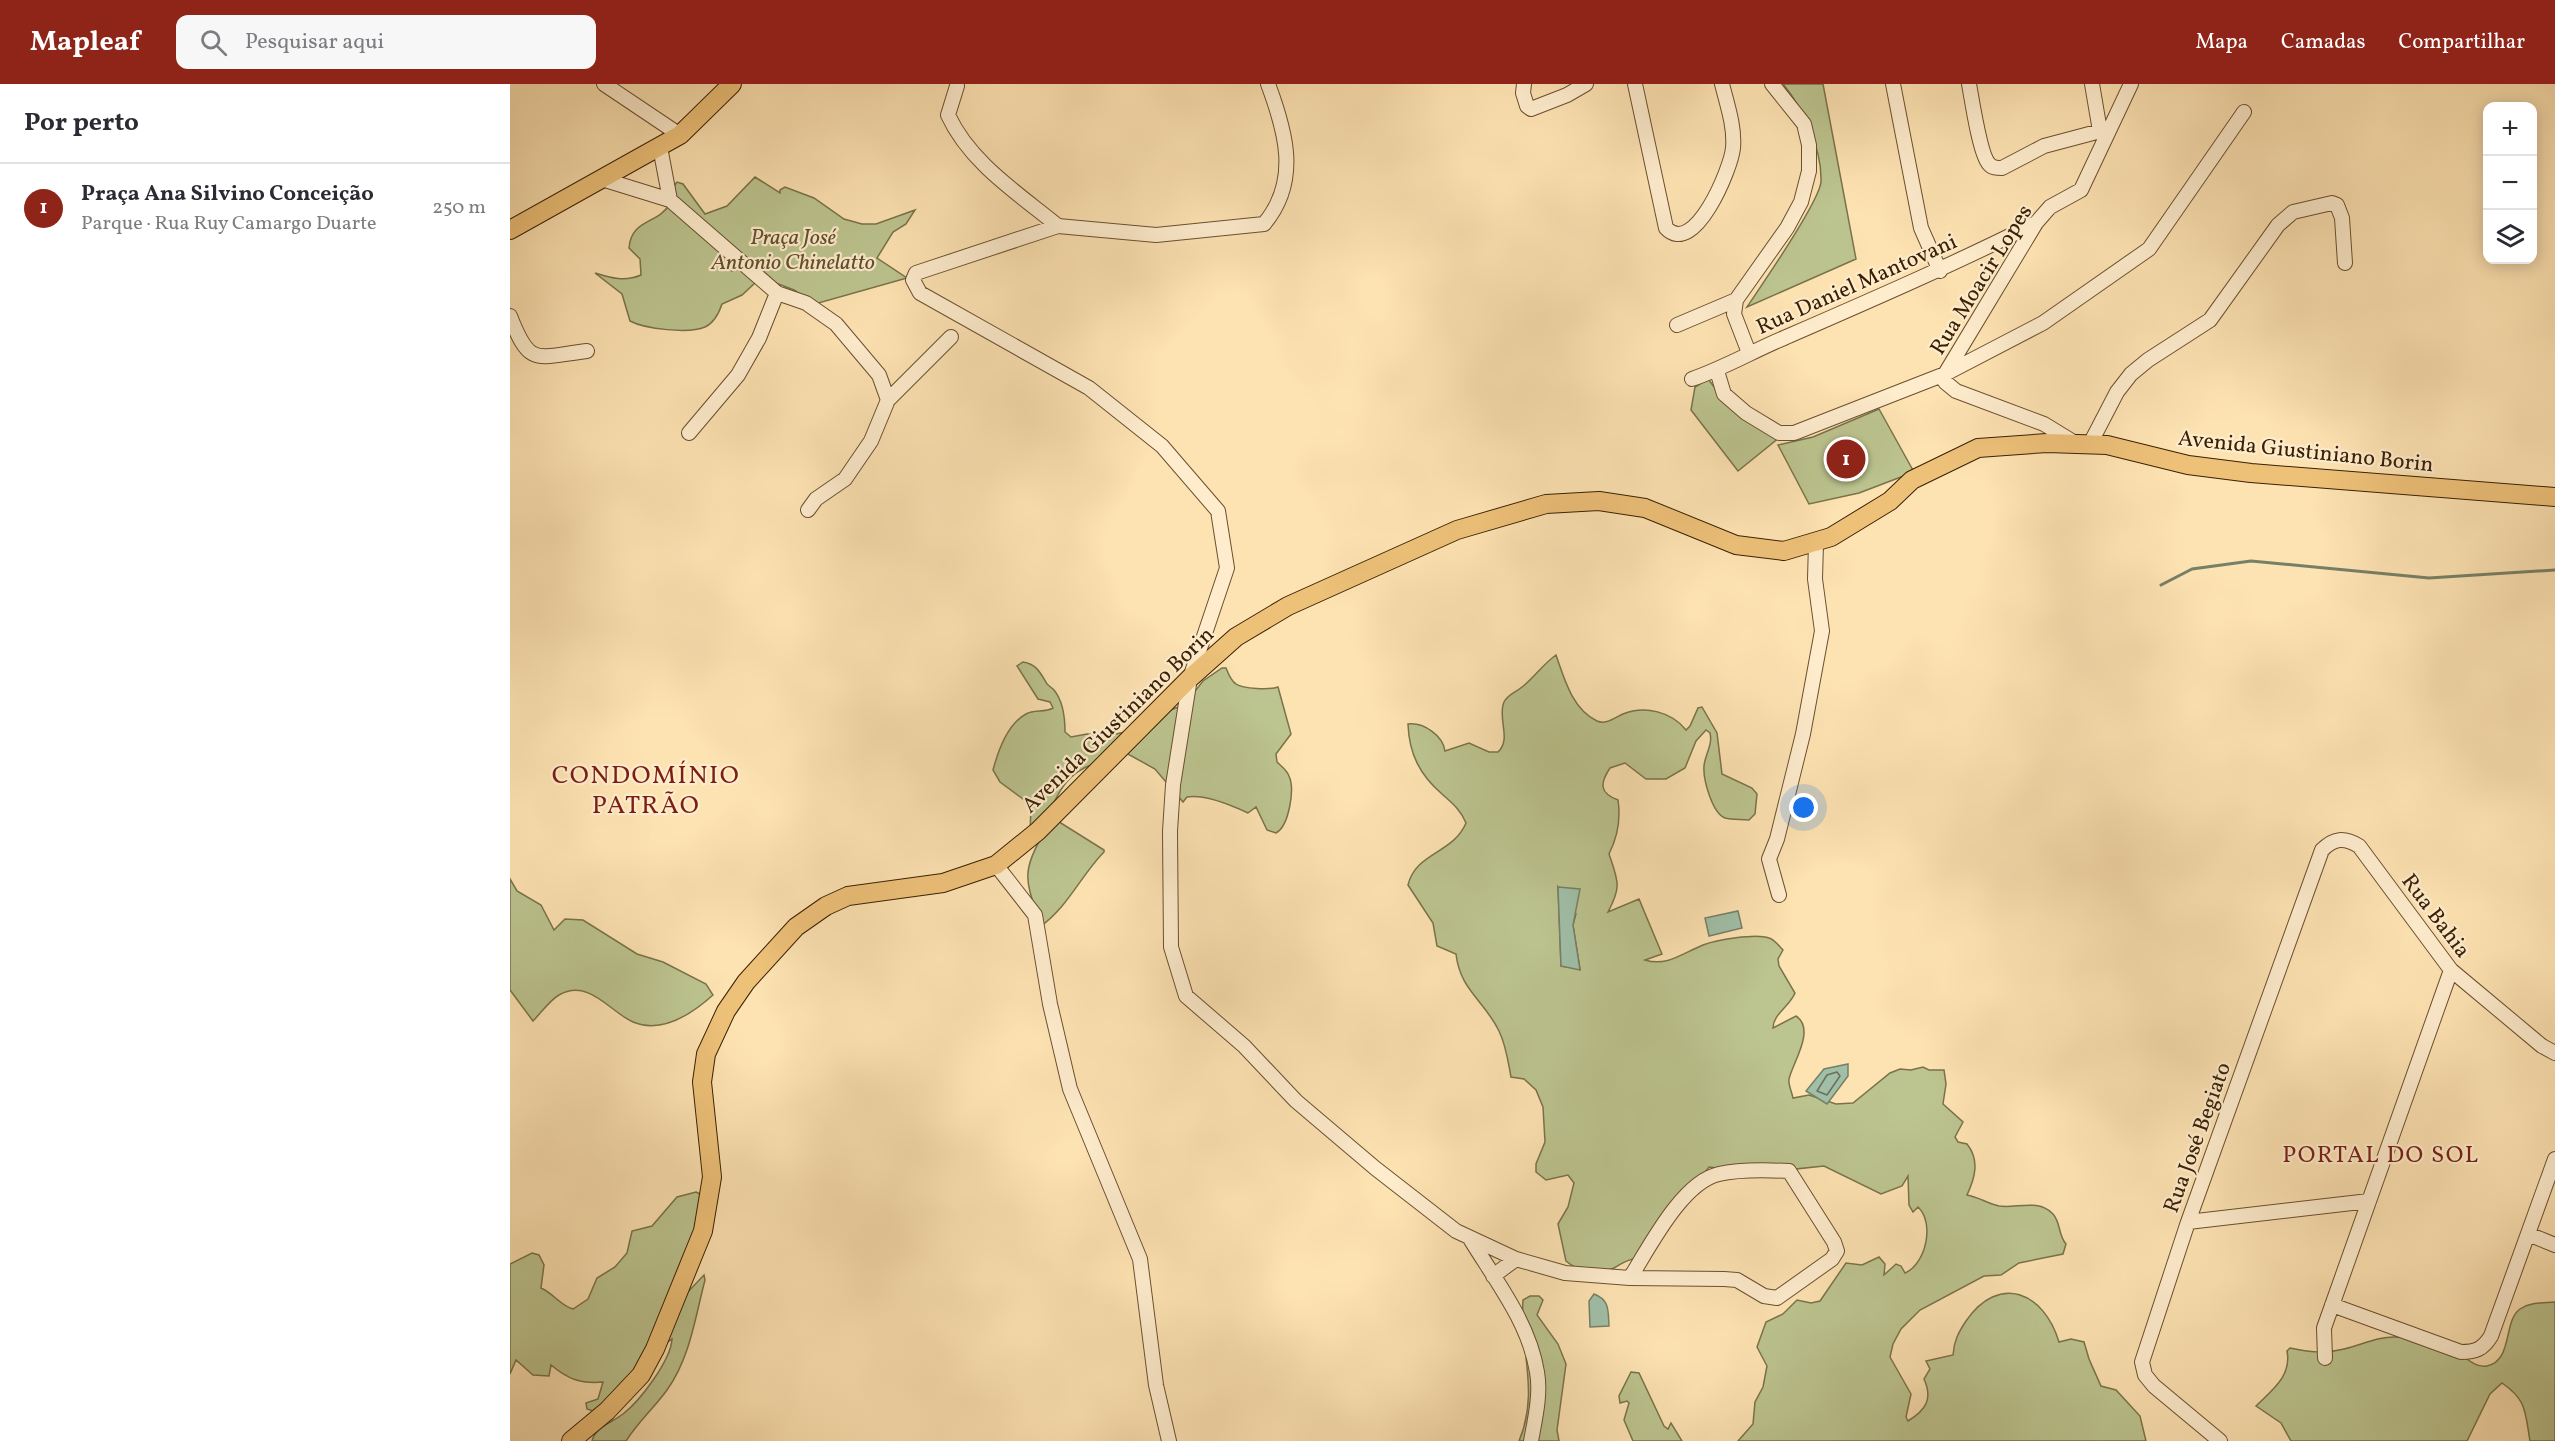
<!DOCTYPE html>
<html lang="pt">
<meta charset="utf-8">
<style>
body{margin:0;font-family:Vollkorn,serif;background:#f7f7f7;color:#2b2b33}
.controls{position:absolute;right:18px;top:18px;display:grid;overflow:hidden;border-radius:12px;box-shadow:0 3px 15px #0003}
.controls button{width:54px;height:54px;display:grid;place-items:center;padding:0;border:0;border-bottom:2px solid #e1e1e2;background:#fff;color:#2b2b33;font:30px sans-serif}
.you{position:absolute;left:1294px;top:724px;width:21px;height:21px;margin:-15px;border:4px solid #fff;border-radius:50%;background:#1a73e8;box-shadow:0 0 0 9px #1a73e833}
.badge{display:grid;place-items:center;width:39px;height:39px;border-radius:50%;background:#8f2418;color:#fff;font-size:20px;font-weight:700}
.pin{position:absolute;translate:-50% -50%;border:3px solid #fff;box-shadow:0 2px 6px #0006}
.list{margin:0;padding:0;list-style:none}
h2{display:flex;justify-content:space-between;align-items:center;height:78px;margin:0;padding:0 24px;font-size:26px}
h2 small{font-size:20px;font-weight:400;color:#7c7c81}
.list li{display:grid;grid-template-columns:39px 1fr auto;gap:18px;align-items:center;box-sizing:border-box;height:90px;padding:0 24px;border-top:2px solid #e1e1e2}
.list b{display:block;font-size:22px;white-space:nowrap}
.list p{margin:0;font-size:20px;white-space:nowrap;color:#7c7c81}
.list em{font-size:20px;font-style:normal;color:#7c7c81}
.icon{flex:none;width:33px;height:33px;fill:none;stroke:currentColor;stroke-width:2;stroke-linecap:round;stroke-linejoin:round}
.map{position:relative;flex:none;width:2045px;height:1357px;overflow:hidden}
header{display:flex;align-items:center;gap:36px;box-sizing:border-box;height:84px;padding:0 30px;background:#8f2418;color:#fff}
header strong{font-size:28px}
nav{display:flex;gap:33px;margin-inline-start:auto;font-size:21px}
.search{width:420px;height:54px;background:#f7f7f7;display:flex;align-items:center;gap:15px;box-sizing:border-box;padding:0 21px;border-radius:12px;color:#7c7c81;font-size:22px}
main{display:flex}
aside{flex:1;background:#fff}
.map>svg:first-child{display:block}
</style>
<header>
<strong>Mapleaf</strong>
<div class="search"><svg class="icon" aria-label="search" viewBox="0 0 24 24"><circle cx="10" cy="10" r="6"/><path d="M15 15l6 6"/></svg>Pesquisar aqui</div>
<nav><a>Mapa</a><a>Camadas</a><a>Compartilhar</a></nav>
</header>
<main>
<aside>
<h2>Por perto<small></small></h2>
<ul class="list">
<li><span class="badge">1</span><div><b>Praça Ana Silvino Conceição</b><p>Parque · Rua Ruy Camargo Duarte</p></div><em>250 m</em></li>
</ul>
</aside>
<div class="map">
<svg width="2045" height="1357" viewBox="0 0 2045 1357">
<rect width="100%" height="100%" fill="#fde2b2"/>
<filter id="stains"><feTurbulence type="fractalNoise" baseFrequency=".00333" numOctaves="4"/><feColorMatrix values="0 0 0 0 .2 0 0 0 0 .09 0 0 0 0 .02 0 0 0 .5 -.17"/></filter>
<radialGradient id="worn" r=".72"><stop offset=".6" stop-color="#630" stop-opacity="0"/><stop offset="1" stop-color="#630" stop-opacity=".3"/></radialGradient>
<path fill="#bcc48f" stroke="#7a724a" stroke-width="1.5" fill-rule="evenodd" d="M1273,0h40l33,175 -109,48c14,-21 74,-107 74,-126 1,-32 -18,-73 -38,-97z
M245,93l25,16v-3l5,-3 29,11 30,21 18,5h14l39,-14 -9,14 -13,8 -16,26 30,20 -92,26 -21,-14 -21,-8 -37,-28 -12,7 -1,4 9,6 12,-3 11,7v8l-13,12 -20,9c-3,9 -8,19 -17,23 -16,7 -60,2 -75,-6l-8,-27 -27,-21c16,5 30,9 46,2l-1,-16 -11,-11c2,-29 29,-24 40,-43 4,-8 2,-16 8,-23l6,2 22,30 22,-8z
M1198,295l17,22 55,36 -42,34 -47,-61 4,-23z
M1369,325l35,63 -55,21 -50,11 -31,-59 35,-8z
M1046,571c8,23 16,54 41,66 9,4 17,-3 26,-7 22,-9 49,-2 63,16l4,-4 8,-18 4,-1 15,26 5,41 30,14 5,6 -2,20 -6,6c-7,-1 -17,0 -24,-2 -13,-5 -22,-39 -21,-52 1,-12 9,-21 6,-33l-4,-3 -10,11 -11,27 -19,11h-20l-21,-16 -15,5c-10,15 -11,25 8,32 3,20 0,36 -9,54 9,27 13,32 -1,58l31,-13 23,55 -17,6c22,7 38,-7 58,-15 13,-5 53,-12 66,-7 5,1 10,8 14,12l-5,9 1,7 16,27c-5,13 -22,21 -22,35l23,-12c20,13 -3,46 -7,63 -1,6 3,13 4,19l16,-3 27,9 17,-1 37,-30 10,-4 11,1 12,-3 6,3h15l2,14 -3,20 20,18 -8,15 3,5 9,2c13,16 8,34 0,51 11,2 22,9 32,11 17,3 39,-8 54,8 8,9 5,21 13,30l-3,10 -44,9 -18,12 -17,1 -64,34 -19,19 -8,15 -3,13 21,37 -5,23 2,4c18,-11 25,-22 16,-42l6,-10 -4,-8 27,-6c1,-14 5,-22 13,-34 33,-48 78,-29 93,21l12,-3 13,3 5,17 12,27 15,4 24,26 6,25h-408l15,-17 2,-22 8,-15 4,-21 -10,-19 9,-25 17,-8 14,-14 14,3 9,-2 26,-38 16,2 17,-8 6,7 -1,11 12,-11 5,2 4,7c21,-9 30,-50 13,-66l-5,5 -4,-7 -1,-29 -6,10 -21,8 -57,-28 -66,7 -49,-6 -73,92c-10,0 -14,5 -22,9 -14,6 -36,4 -48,-7l-8,-37 10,-17 6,-24 -6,-8 -22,5 -10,-8v-8l9,-22 -2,-35 -7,-17 -12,-11 -13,-2c-3,-16 -5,-32 -12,-46 -15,-31 -39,-41 -43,-77l-19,-8 -4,-23 -25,-38c8,-33 45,-31 58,-62 -5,-13 -14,-20 -24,-29 -22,-19 -33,-40 -34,-70 16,-2 35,12 37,27l24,-8 20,9h9c14,-13 -1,-34 6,-50 4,-8 11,-9 18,-15 12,-9 21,-23 34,-32zM1048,803l18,27 -3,11 7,44 -19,-3z
M513,578c14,2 18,12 24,22 2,2 5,4 7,6 9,11 11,28 11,42l6,5 16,-3 20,2 27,-6 17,-13 33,-12 19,-24 19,-13h4c2,5 5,13 10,16 7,5 34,6 42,3l13,47 -15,20 1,8c4,4 10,8 12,14 6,13 0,50 -13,57l-9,-3 -11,-23 -8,6c-17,-8 -43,-19 -61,-16l-4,5 -28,-33 -27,-15c-37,11 -58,11 -75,51l3,15 48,30v2c-22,22 -37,56 -63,74 -14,-43 -22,-52 3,-93l-14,2 1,-30 -31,-23 -7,-12c5,-19 14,-46 33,-56 8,-5 19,-1 27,-6l-3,-6 -12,-3 -21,-33z
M0,795l7,12 24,14 13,25 11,-11 18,1 54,34 26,8 43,22 7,11c-20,18 -51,39 -80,27 -23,-10 -44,-44 -74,-27 -9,5 -18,18 -26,26l-23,-31z
M186,1108l8,4 -19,99 19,-20 1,5c-10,38 -15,78 -38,110 -13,18 -28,31 -41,51h-34c3,-14 21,-19 31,-27 17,-13 48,-54 49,-75l-11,8 -21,33 -47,31 -6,-2 -1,-6 12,-4 5,-17c-23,2 -35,-3 -52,-17l-2,11 -16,-1 -17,-15 -6,14v-110l22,-11 7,2 5,10 -3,23c12,5 20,18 32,21l15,-10 9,-21 18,-11 12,-14 5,-22 20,-5 25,-29z
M1020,1212h9l4,4 -6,15 21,29 8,20 -9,66 2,11h-40c21,-50 0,-92 4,-141z
M2045,1218v139h-25c-5,-29 -3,-41 -28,-58l-12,11 -23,47h-176l-10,-18 -25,-17c16,-16 36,-30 31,-55l3,-3c19,4 35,6 54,1 18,-4 34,-13 53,-12 15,0 36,3 50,9 12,4 26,23 40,20 26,-5 16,-45 33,-57 10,-7 23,-6 35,-7z
M1121,1288l8,1 25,53 4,3 3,-6 11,18h-49l-9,-21 5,-17 -2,-2 -7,2 -1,-7z"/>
<path fill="#a0bfa8" stroke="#777f66" stroke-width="1.5" d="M1048,803l22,2 -7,36 7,45 -19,-4z
M1228,827l4,17 -33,8 -4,-18z
M1338,980v12l-21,28 -21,-13 18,-22z
M1084,1210c16,6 14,17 15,32l-19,1 -1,-26z"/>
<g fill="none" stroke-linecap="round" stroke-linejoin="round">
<path stroke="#6c7056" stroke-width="1.5" d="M1327,988l3,4 -13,19 -10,-4 10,-16z"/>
<path stroke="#777f66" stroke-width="3" d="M1651,501l31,-16 59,-8 178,17 126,-8"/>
<g stroke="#6a5030" stroke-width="16">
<path id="minor" d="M94,0l76,51
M758,0c18,48 32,97 -4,140l-108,11 -98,-9 -142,47 -3,7 7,13 169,95 73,58 56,65 9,57 -37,110 -17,107 -3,46 1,116 15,49 58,50 52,55 79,67 81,63 60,28 49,14 65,5 94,1 13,1 27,16 13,2 55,-39 5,-8 -3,-9 -45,-71c-21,-1 -49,-2 -70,3 -37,8 -70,74 -89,104
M1014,0l-1,9 4,13 4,3 36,-14 19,-11
M1125,0l31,144c28,30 65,-59 67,-80 2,-21 -6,-44 -11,-64
M1383,0l28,144 19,43
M1459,0c3,16 11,71 20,80 3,4 8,4 13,4l42,-22 64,-17
M1582,0l8,47
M447,2l-9,29c22,48 71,79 110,111
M150,63l10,53
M92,95l68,21 107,93 29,10 30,21 43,51 9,25
M1226,216l-2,14 15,39
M0,232c20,52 26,41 77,35
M1167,241l59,-25 51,-72 14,-26 8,-31v-26l-5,-21 -32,-40
M1207,287l7,23 22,19 33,20h15l151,-59 98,-51 106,-74 95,-137
M1182,295c32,-11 61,-28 92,-41 85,-37 168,-73 250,-114
M179,349l49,-58 21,-37 18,-45
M1565,359l-31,-19 -88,-33 -11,-9v-8l91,-151 14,-16 31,-17 50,-106
M1580,360l27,-52 14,-18 17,-14 62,-40 68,-95 15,-13 39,-9 5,2 5,13 3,45
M298,426l8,-11 29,-20 26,-38 17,-41 63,-63
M486,781l39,50 15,89 20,85 70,170 16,126 13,56
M1269,811l-10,-36 8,-20 26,-105 19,-103 -7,-52 1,-36
M1678,1138l181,-21
M2018,1150l27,11
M959,1153c26,43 60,85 68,135 4,22 -2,47 -6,69
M983,1192l23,-17
M1822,1221l129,47c15,0 22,-3 30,-16l64,-177
M1815,1274l-1,-30 127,-358
M1710,1357l-66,-55 -9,-11 -3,-13 46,-140 134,-372c12,-12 22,-13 37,-4l92,124 91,76 13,7"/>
</g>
<g stroke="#392004" stroke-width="20">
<path id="major" d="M0,146l170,-95 52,-51
M61,1357l36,-30 34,-36 14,-26 48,-118 9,-54 -10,-95 4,-28 20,-43 20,-29 50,-55 30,-21 22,-10 95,-13 53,-18 42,-34 152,-153 46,-41 52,-31 169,-76 89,-26 53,-3 46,7 91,37 48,6 47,-14 59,-36 22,-21 66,-32 69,-5 60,2 81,20 63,8 304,24"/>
</g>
<use href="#minor" stroke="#feeccd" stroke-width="14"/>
<use href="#major" stroke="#eec179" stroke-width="18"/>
</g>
<g text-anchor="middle" stroke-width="4.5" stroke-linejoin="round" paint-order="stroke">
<g font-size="22" font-style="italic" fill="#60512e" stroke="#feeccd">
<text x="283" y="160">Praça José<tspan x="283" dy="25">Antonio Chinelatto</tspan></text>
</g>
<g font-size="22" fill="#392004" stroke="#feeccd">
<text transform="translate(1470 195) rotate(-58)" y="8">Rua Moacir Lopes</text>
<text transform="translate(1346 199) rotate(-24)" y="8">Rua Daniel Mantovani</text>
<text transform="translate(1796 366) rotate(6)" y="8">Avenida Giustiniano Borin</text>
<text transform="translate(607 635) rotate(-44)" y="8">Avenida Giustiniano Borin</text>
<text transform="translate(1927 831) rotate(53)" y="8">Rua Bahia</text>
<text transform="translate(1686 1053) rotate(-70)" y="8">Rua José Begiato</text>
</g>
<g font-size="24" letter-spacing="1.5" fill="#7a1f14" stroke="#feeccd">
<text x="1871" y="1078">PORTAL DO SOL</text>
</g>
<g font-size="26" letter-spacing="1.5" fill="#7a1f14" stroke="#feeccd">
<text x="136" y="699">CONDOMÍNIO<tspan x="136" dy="30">PATRÃO</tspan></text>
</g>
</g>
<rect width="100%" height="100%" filter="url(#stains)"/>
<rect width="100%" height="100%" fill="url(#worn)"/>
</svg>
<div class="controls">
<button>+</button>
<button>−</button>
<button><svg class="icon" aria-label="layers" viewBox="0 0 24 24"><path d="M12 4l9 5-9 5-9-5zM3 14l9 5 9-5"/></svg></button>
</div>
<div class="you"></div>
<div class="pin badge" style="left:1336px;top:375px">1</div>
</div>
</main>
